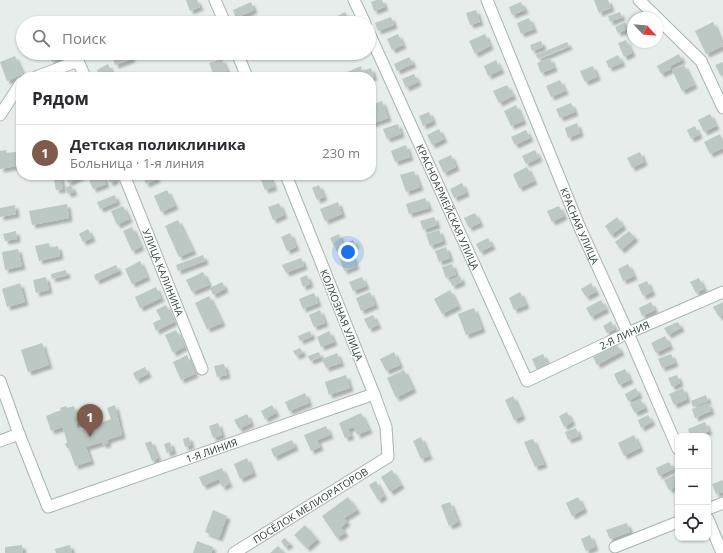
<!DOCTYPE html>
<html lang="ru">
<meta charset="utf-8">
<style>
body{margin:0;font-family:"Open Sans",sans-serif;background:#f7f7f7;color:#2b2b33}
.controls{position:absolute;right:12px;bottom:12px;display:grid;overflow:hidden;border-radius:8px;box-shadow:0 1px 3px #0004}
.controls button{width:36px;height:36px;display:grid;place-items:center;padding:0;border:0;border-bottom:1px solid #e1e1e2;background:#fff;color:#2b2b33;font:20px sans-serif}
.compass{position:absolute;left:627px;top:12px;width:36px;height:36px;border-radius:50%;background:#fff;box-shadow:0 1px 3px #0004;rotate:116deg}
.you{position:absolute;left:348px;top:252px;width:14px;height:14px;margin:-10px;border:3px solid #fff;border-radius:50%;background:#1a73e8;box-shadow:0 0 0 6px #1a73e833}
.badge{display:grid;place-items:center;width:26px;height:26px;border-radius:50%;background:#7d5c4e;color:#fff;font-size:13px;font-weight:700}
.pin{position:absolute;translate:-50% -33px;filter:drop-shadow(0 1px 2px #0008)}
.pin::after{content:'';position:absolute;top:21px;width:14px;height:12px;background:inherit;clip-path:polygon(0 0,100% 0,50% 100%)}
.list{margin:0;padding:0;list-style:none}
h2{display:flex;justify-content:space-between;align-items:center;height:52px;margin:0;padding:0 16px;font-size:17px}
h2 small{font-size:13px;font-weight:400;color:#7c7c81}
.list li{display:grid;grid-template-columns:26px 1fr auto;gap:12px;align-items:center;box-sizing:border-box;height:56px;padding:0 16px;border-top:1px solid #e1e1e2}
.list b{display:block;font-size:15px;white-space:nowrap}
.list p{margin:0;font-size:13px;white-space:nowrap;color:#7c7c81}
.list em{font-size:13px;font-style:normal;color:#7c7c81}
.icon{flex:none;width:22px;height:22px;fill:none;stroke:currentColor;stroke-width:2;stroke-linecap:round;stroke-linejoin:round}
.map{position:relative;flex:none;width:723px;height:553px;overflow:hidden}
.search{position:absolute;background:#fff;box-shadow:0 1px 3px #0004;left:16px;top:16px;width:360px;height:44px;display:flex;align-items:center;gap:10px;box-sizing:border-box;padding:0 14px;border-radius:22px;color:#7c7c81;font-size:15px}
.panel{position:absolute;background:#fff;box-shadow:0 1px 3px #0004;left:16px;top:72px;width:360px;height:108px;border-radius:16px}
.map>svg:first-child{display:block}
</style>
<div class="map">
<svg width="723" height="553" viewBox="0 0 723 553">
<defs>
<filter id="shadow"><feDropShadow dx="3.5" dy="3.5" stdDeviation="1" flood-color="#0004"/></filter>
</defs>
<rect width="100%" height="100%" fill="#e6edeb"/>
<path fill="#bcc8c4" filter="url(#shadow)" d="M186,0h11l3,7 -10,4z
M376,0h6l3,7 -11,4 -3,-9z
M594,0h14l3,8 -12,5z
M251,2l3,8 -18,8 -3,-8z
M521,2l4,8 -13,5 -3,-8z
M476,10l4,12 -10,3 -4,-12z
M345,12l4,7 -6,4h-11l-2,-3z
M620,12l2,5 -12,5 -2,-6z
M391,17l3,8 -16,6 -3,-8z
M529,18l5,11 -13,5 -4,-11z
M625,22l3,7 -10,4 -3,-6z
M713,22l10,24 -17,8 -11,-23z
M398,34l5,11 -11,5 -5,-11z
M485,34l5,12 -15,8 -6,-13z
M626,40l6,13 -8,4 -6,-14z
M541,41l2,6 -11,4 -2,-6z
M567,42l2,4 -31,13 -2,-4z
M48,53h17l1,3 -14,6z
M126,53h4l2,6 -17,6 -2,-7z
M679,54l3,6 -12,6 1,3 -10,5 -4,-8z
M618,55l4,8 -13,5 -3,-7z
M15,56l8,18 -16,7 -7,-19z
M409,57l4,7 -16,7 -3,-7z
M550,58l4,10 -13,5 -4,-10z
M222,59l5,12 -13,5 -5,-13z
M496,60l5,10 -13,6 -4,-10z
M723,62v13l-2,1 -6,-11z
M108,64l6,13h-14l-3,-7z
M684,65l10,20 -12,6 -10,-21z
M361,66l1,5 9,-3 3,9 -3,1 -22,-1 -2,-5z
M593,66l4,11 -12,5 -5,-11z
M414,74l4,8 -12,6 -4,-9z
M560,80l5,11 -14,6 -5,-11z
M507,85l6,11 -14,7 -6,-12z
M382,101l6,17 -17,6v-19z
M571,103l4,9 -15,6 -4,-9z
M516,105l7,16 -12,5 -7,-15z
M429,112l4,9 -10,5 -4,-10z
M710,114l6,12 -12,6 -6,-12z
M577,123l3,10 -12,5 -3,-10z
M398,124l3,10 -14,5 -4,-10z
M695,126l4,9 -8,4 -4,-9z
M439,129l5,10 -12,6 -5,-10z
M526,130l4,8 -15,7 -4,-8z
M720,134l3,7v7l-13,6 -6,-12z
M406,145l4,12 -15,5 -4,-11z
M6,150l1,3 14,-2v14l-21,4v-18z
M535,150l4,8 -13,6 -4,-8z
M640,152l4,10 -12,6 -5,-10z
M451,155l5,12 -12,6 -6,-12z
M527,167l7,14 -15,7 -6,-14z
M414,171l6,16 -14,5 -6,-17z
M53,175h7l3,14 -7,1z
M64,175h20l-16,8z
M87,175h16l3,9 -13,5z
M106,175h8l2,5 -6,3z
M142,175h13l2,4 -11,5z
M259,175h10l5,12 -9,3z
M462,183l4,10 -12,5 -4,-9z
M71,185l3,7 -6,2 -3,-6z
M319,185l5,12 -7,3 -5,-12z
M167,190l8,16 -14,6 -7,-16z
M115,195l2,7 -17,7 -3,-7z
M425,198l4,10 -20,6 -3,-10z
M338,202l4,12 -17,7 -5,-12z
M279,203l5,12 -11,5 -5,-13z
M67,204l2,14 -37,7 -3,-14z
M15,205l1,9 -16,3v-9z
M123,206l6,13 -12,6 -6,-14z
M559,206l5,10 -12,6 -5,-11z
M475,213l5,10 -11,5 -5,-10z
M434,217l3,8 -14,5 -3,-9z
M617,217l6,9 -12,9 -6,-9z
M178,220l15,31 -14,6 -14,-31z
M132,227l9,20 -9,4 -9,-20z
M88,229l4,9 -9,4 -4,-8z
M439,230l4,11 -13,5 -4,-12z
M16,231l1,8 -12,2 -2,-7z
M629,231l6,7 -14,12 -6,-8z
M290,233l6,14 -9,4 -6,-14z
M339,234l3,9 -8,3 -4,-8z
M488,238l4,8 -12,6 -4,-8z
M353,240l3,5 -19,7 -2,-5z
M49,243l1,5 8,-2 2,10 -21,5 -4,-15z
M446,247l4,11 -11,4 -4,-11z
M18,249l4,17 -17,4 -3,-18z
M351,252l5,14 -12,5 -5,-14z
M203,255l2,6 -27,10 -2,-6z
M301,258l3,8 -18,7 -4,-8z
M140,261l7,16 -15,7 -7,-15z
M452,264l4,11 -10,3 -4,-11z
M628,264l6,12 -11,5 -5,-12z
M116,265l3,6 -23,10 -2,-6z
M66,270l1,5 -15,4 -1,-5z
M203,272l6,13 -17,7 -6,-12z
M307,275l3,9 -7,3 -3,-9z
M460,276l2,6 -10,4 -2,-6z
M46,277l3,13 -13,3 -3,-13z
M362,277l4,9 -13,5 -4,-9z
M699,278l5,11 -8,4 -6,-11z
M647,281l5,11 -9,4 -5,-11z
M222,282l3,7 -12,6 -3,-7z
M20,283l5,19 -18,5 -5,-18z
M591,283l5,9 -10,5 -5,-8z
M156,287l5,11 -21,10 -5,-11z
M450,290l8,16 -16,8 -8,-15z
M370,292l5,13 -14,6 -5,-13z
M520,292l6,13 -12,5 -5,-12z
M314,293l4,10 -15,6 -4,-10z
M209,296l13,27 -15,6 -12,-26z
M601,300l5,9 -15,8 -5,-9z
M651,302l4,8 -13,6 -3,-8z
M723,302v13l-4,2 -6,-10z
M166,305l8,17 -18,9 -3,-8 8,-4 -5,-9z
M474,308l8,21 -16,6 -8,-21z
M320,310l5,13 -11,4 -5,-12z
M373,315l5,10 -9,4 -5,-10z
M611,321l4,8 -8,4 -4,-7z
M678,322l3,6 -13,7 -4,-7z
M176,330l8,17 -11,6 -8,-18z
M310,331l2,5 -12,5 -2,-5z
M329,331l5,11 -13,5 -4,-10z
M665,336l5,10 -14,7 -5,-10z
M42,343l7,22 -21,7 -7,-22z
M617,345l4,7 -24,13 -4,-8z
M300,348l3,5 -7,3 -3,-5z
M319,352l2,5 -11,4 -2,-5z
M394,352l6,13 -14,6 -6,-12z
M337,353l4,10 -15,5 -4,-9z
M543,354l5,11 -11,5 -5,-11z
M671,354l4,9 -13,5 -4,-9z
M187,355l8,19 -14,6 -8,-18z
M224,364l3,11 -10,2 -3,-11z
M145,367l3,7 -12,6 -3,-7z
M625,369l5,11 -11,5 -5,-11z
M404,370l9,19 -17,9 -9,-20z
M346,375l4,13 -21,7 -4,-13z
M677,375l3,8 -8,4 -4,-9z
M636,388l3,7 -11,6 -3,-7z
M683,388l4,11 -13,6 -5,-11z
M305,393l4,10 -20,8 -4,-9z
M706,395l2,6 -15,6 -2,-6z
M513,396l9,20 -8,4 -9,-20z
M640,399l5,9 -10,5 -5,-9z
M708,403l3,8 -16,7 -3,-9z
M115,405l7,30 -15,5 1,3 -5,2 -1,-3 -16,5 5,14 -16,5 -6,-18h-2l-2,-4 2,-1 -4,-16 -12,4 -5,-15 15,-6 -1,-2 6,-2 1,2 7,-2 6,16 -4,1 1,6 3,-1 1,2 30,-11 -4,-11z
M272,405l4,8 -11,6 -4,-8z
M567,412l5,10 -8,5 -5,-11z
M361,413l8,17 -12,5 -3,-8 -6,2 3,7 -6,2 -6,-15z
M247,414l4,9 -12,6 -5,-9z
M648,415l4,7 -11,6 -3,-8z
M705,422l4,9 -13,5h-6l-2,-7z
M218,423l4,12 -9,3 -4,-12z
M326,426l4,9 -13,5 3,7 -9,4 -7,-16z
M576,428l3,8 -11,4 -3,-8z
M634,435l6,13 -16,8 -6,-13z
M189,437l2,8 -6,2 -2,-8z
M421,437l8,19 -8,3 -8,-18z
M533,439l11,25 -9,3 -11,-25z
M292,440l3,7 -21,10 -3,-8z
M151,441l7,17 -6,3 -7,-18z
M170,442l3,9 -6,2 -3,-9z
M247,458l6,15 -13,6 -6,-15z
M669,462l4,7 -14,7 -3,-8z
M222,468l7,16 -7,3 -3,-8 -16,7 -4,-9z
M392,470l9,15 -11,7 -9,-15z
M674,475l4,11 -9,4 -5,-10z
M723,480v12l-7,2 -4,-10z
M376,481l8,15 -6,4 -9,-15z
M348,497l9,13 -13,8 3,4 -6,5 4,6 -8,5 -15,-22z
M578,497l6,12 -12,7 -6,-13z
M450,502l8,20 -9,4 -8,-21z
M213,510l14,6 -8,22 -14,-6z
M627,523l3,9 -20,7 -4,-9z
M305,525l12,14 -10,9 -13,-13z
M590,535l5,12 -9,4 -5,-12z
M285,538l5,6 -5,3 -4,-6z
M197,541l16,6 -2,6h-18z
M22,545l1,8h-18v-6z
M70,545l2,8h-16l-1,-4z
M278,546l7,7h-15z"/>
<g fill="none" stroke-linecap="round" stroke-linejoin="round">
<g stroke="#a9b5b2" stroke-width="13">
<g id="minor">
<path d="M215,0l10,23"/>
<path d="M354,0l11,23"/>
<path id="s1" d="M487,0l93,228 48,105 50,116"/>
<path d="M639,0l62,61 22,47"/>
<path id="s2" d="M369,33l158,348 101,-48 95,-41"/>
<path d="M237,53l10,24"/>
<path d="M36,77l42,-16 7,16"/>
<path d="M0,115l21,-32"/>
<path id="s3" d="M124,175l78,194"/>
<path id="s4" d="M0,381l19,53 29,73 326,-113"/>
<path d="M0,441l19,-7"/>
<path d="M708,509l15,-6"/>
<path d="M708,519l14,34"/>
<path d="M615,547l63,-25"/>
<path id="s5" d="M234,553l154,-96 -2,-30 -12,-33 -88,-219"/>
</g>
</g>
<use href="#minor" stroke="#fff" stroke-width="11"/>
</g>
<g text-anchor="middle" stroke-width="3" stroke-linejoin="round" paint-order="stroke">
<g font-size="10" fill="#273e3a" stroke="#f7faf9">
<text dy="4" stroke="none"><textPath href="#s2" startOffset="191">КРАСНОАРМЕЙСКАЯ УЛИЦА</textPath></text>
<text dy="4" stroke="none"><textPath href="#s1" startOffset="244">КРАСНАЯ УЛИЦА</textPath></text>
<text dy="4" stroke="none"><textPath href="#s3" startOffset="105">УЛИЦА КАЛИНИНА</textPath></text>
<text transform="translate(342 315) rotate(68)" y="4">КОЛХОЗНАЯ УЛИЦА</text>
<text dy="4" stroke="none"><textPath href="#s2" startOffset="490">2-Я ЛИНИЯ</textPath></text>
<text dy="4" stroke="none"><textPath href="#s4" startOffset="308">1-Я ЛИНИЯ</textPath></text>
<text dy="4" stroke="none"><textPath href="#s5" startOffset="90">ПОСЁЛОК МЕЛИОРАТОРОВ</textPath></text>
</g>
</g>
</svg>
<div class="controls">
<button>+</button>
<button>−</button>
<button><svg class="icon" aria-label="locate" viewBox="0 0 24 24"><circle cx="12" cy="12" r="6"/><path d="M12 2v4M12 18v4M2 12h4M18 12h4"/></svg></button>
</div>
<svg class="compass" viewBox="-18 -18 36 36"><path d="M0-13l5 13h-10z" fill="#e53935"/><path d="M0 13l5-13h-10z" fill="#7c7c81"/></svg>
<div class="you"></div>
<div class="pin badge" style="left:90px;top:437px">1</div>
<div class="search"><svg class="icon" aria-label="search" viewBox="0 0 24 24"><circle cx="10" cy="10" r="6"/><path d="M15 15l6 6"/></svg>Поиск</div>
<section class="panel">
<h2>Рядом<small></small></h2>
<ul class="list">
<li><span class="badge">1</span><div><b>Детская поликлиника</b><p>Больница · 1-я линия</p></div><em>230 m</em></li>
</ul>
</section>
</div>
